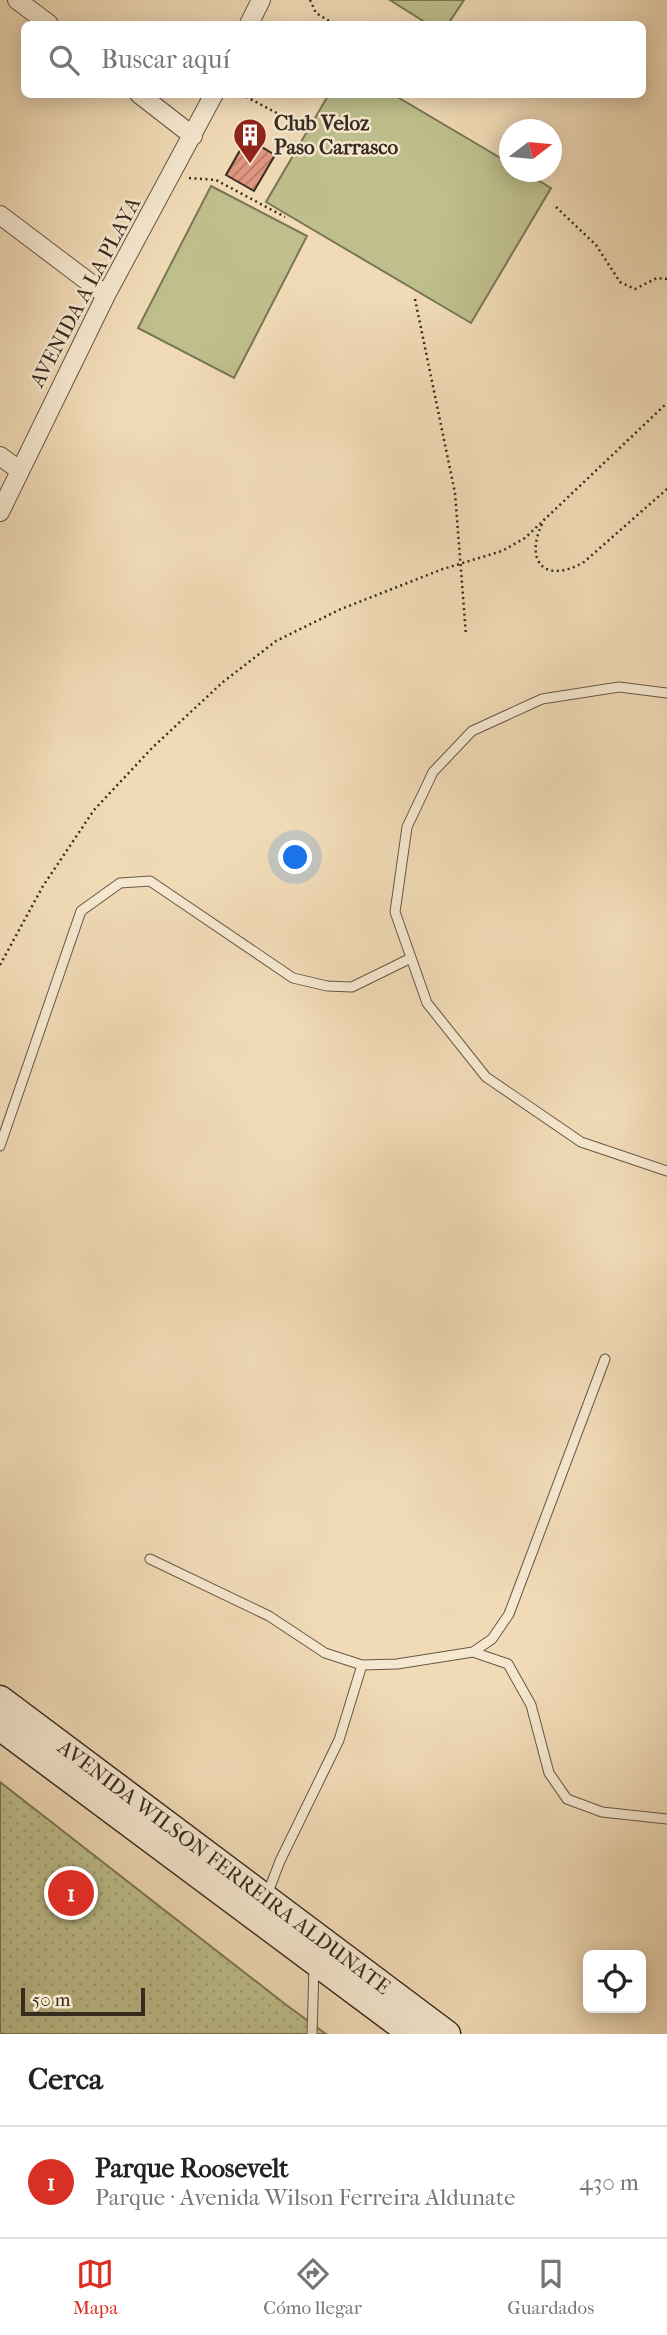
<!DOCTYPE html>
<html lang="es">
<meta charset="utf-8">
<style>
body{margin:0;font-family:"IM FELL French Canon",serif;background:#f2f2f2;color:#222}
.controls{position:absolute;right:21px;bottom:21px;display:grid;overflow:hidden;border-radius:10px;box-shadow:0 4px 18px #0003}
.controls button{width:63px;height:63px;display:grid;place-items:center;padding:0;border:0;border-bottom:2px solid #e0e0e0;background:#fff;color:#222;font:35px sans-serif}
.compass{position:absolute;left:499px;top:119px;width:63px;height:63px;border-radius:50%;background:#fff;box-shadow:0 4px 18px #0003;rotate:74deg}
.scale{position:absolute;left:21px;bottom:18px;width:124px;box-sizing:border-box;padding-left:7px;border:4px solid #372b20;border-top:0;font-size:19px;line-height:24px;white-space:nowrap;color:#372b20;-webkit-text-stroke:5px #f6e8d0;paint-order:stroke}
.you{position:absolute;left:296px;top:858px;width:24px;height:24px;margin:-18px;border:5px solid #fff;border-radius:50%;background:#1a73e8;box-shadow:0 0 0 10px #1a73e833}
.badge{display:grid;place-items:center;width:46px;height:46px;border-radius:50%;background:#d93025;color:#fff;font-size:23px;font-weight:700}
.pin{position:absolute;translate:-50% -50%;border:4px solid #fff;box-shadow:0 2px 7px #0006}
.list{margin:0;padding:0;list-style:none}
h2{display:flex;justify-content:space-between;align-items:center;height:91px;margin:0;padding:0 28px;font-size:30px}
h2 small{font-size:23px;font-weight:400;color:#767676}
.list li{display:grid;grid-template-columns:46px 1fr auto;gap:21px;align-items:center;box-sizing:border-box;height:112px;padding:0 28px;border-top:2px solid #e0e0e0}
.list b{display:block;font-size:26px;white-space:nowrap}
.list p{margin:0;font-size:23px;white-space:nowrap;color:#767676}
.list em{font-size:23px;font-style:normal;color:#767676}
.icon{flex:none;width:38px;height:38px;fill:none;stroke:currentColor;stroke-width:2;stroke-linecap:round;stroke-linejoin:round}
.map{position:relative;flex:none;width:667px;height:2034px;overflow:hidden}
.search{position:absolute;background:#fff;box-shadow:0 4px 18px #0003;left:21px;right:21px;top:21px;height:77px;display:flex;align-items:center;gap:18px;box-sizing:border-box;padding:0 24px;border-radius:10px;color:#767676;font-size:26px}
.sheet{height:203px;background:#fff}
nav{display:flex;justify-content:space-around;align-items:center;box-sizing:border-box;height:98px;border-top:2px solid #e0e0e0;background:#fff;font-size:19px;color:#767676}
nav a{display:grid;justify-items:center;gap:4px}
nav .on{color:#d93025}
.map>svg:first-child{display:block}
</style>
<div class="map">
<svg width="667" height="2034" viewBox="0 0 667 2034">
<defs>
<pattern id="park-dots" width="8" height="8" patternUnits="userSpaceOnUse" patternTransform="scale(1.75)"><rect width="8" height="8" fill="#bebf8c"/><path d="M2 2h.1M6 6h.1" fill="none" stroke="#a4a478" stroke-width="1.8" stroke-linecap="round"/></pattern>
<pattern id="building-hatch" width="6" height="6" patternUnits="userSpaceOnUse" patternTransform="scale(1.75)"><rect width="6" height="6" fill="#e09782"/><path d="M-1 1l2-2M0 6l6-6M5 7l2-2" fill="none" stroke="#b67b6a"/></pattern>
</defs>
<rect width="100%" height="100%" fill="#f1dbb7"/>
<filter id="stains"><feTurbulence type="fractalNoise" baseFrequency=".00286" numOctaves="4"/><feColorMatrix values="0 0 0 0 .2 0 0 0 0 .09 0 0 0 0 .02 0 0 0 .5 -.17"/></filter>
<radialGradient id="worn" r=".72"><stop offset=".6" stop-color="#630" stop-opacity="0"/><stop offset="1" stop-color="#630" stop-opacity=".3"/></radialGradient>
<path fill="url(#park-dots)" stroke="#7a7556" stroke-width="2" d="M0,1782l285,222 41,30h-326z"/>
<path fill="#bebf8c" stroke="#7a7556" stroke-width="2" d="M390,0h74l-16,24h-20z
M329,94l65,1 115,68 1,9h14l27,16 -80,135 -205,-121z
M211,186l96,50 -73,142 -96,-50z"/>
<path fill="url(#building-hatch)" stroke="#372b20" stroke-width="2" d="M247,138l28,17 -21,36 -28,-16z"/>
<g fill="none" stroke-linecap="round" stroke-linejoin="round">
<g stroke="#665746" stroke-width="11">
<path id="service" d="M667,693l-48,-6 -77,12 -70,32 -39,41 -26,55 -12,85 32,91 59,74 95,65 86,29
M0,1146l81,-235 39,-28 30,-2 143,97 34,8 25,1 59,-29
M150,1559l119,57 56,37 37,12 35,-1 76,-12 35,12 23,41 18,68 18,26 35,13 65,7
M473,1652l19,-13 17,-25 96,-255
M267,1895l13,-34 59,-121 23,-75
M312,2034l2,-67"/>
</g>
<g stroke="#665746" stroke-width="20">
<path id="minor" d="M17,0l32,24
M249,24l12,-24
M139,94l54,42
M0,215l106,80
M0,456l19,14
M0,512l106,-217 108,-201"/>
</g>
<g stroke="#372b20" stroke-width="29">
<g id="secondary">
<path id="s1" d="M0,1699l447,335"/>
<path d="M0,1727l412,307"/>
</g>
</g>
<path stroke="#372b20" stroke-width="2.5" stroke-dasharray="2 3.5" stroke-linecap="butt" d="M310,0l6,13 18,11
M241,94l47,25
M189,178l27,2 69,37
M556,207l40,38 24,37 15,7 22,-11 10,1
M415,299l40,194 11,142
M542,524c-18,39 4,60 42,38l83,-73
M0,965l43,-79 51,-76 58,-62 71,-66 53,-41 65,-32 102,-40 59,-18 23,-13 142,-135"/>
<use href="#service" stroke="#f6e8d0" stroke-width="9"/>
<use href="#minor" stroke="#f6e8d0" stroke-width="18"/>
<use href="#secondary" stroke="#f6e8d0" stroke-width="26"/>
</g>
<defs>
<g id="building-pin" transform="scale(1.75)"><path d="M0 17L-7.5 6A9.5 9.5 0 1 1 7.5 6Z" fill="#8f2418" stroke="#f6e8d0"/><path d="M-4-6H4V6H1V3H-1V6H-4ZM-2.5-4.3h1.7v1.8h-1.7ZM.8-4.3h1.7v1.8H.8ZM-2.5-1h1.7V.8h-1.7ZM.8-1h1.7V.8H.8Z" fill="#fff"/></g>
</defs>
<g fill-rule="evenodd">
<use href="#building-pin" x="250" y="135"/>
</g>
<g text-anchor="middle" stroke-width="5" stroke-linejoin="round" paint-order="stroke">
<g font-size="21" font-weight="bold" fill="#372b20" stroke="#f6e8d0" text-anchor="start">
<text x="274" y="130">Club Veloz<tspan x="274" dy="24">Paso Carrasco</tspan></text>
</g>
<g font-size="21" fill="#372b20" stroke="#f6e8d0">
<text transform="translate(85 292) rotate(-62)" y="7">AVENIDA A LA PLAYA</text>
<text dy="7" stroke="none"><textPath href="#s1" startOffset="280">AVENIDA WILSON FERREIRA ALDUNATE</textPath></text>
</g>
</g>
<rect width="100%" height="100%" filter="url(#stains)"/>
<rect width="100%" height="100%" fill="url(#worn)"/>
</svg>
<div class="controls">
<button><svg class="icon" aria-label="locate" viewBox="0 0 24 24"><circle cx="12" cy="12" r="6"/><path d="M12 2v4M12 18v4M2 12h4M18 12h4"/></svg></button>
</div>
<svg class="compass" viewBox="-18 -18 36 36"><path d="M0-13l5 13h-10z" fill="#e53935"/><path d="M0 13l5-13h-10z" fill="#767676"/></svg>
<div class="scale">50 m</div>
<div class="you"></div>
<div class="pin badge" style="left:71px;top:1893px">1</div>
<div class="search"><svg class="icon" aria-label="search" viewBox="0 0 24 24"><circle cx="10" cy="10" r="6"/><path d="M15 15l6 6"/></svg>Buscar aquí</div>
</div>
<section class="sheet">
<h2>Cerca<small></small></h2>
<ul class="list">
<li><span class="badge">1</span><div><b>Parque Roosevelt</b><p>Parque · Avenida Wilson Ferreira Aldunate</p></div><em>430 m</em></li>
</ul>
</section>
<nav>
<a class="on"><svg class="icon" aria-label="map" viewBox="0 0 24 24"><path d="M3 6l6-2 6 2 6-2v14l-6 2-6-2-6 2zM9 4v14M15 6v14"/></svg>Mapa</a>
<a><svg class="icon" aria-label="directions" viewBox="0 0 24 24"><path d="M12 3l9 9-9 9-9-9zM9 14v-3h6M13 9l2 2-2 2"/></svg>Cómo llegar</a>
<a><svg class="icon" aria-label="saved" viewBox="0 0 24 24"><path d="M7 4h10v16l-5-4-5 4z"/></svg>Guardados</a>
</nav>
